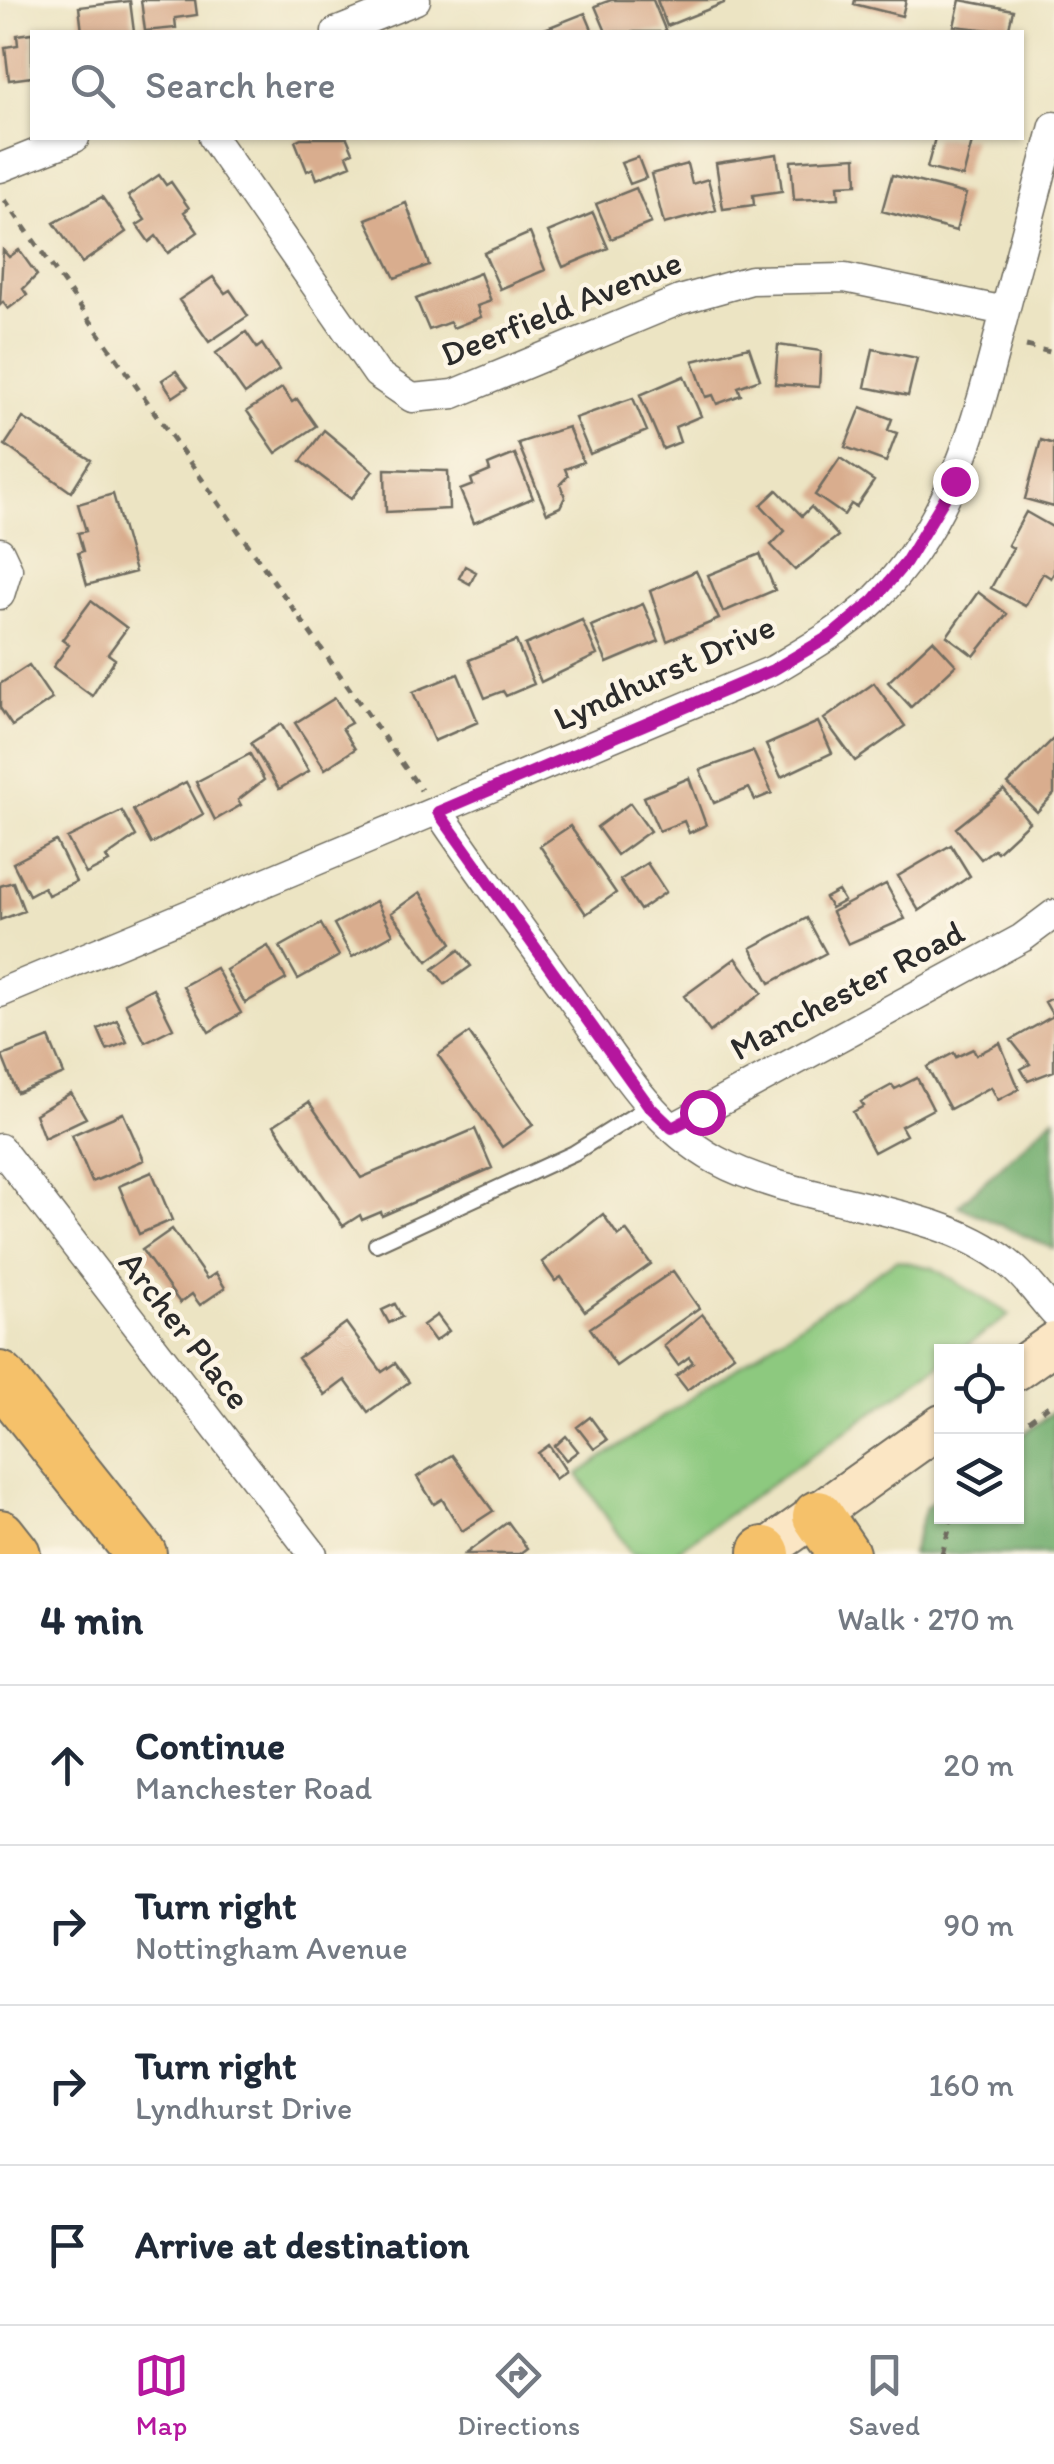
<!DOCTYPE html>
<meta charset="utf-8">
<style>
body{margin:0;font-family:Itim,sans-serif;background:#f6f6f7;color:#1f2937}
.controls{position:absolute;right:30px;bottom:30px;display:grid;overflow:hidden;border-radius:0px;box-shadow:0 2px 8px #0004}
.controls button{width:90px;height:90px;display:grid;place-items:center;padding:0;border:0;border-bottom:2px solid #e0e1e3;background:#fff;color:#1f2937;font:50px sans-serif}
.stop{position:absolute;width:30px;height:30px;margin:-22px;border:8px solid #b5179e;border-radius:50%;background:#fff}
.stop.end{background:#b5179e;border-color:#fff;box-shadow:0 2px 10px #0008}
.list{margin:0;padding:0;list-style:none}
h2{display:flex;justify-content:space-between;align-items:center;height:130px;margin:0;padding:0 40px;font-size:42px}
h2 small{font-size:32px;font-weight:400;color:#747a83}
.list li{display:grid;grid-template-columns:65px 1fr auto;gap:30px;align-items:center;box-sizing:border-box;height:160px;padding:0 40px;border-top:2px solid #e0e1e3}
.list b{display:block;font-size:38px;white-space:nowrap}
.list p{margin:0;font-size:32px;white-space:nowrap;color:#747a83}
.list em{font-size:32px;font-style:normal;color:#747a83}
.icon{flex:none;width:55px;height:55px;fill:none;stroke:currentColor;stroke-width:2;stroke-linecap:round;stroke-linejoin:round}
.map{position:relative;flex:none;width:1054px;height:1554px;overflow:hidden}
.search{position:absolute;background:#fff;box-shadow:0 2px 8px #0004;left:30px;right:30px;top:30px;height:110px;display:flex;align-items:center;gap:25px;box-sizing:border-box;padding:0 35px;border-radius:0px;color:#747a83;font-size:38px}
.sheet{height:770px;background:#fff}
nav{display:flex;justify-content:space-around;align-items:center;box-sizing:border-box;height:140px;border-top:2px solid #e0e1e3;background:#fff;font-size:28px;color:#747a83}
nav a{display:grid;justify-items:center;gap:5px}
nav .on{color:#b5179e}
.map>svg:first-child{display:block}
</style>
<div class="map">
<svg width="1054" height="1554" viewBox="0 0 1054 1554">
<rect width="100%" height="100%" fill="#fcf5e5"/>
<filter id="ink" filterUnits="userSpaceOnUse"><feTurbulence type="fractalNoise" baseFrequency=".01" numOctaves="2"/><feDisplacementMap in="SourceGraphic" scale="20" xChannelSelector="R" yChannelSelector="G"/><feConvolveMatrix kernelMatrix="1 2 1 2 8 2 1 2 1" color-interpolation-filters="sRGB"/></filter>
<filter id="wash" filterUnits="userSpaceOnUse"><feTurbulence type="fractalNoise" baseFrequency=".0048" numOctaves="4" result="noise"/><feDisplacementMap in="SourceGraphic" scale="40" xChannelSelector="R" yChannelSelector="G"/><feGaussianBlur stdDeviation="2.25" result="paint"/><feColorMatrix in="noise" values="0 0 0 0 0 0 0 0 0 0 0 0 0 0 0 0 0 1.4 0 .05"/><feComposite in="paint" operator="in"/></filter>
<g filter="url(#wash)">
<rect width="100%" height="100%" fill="#ece4c3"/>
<path fill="#8dc97f" stroke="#5c7a55" stroke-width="2.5" d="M896,1260l37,8 77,47 -51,36 -17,1 -1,12 -269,190h-41l-53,-80z"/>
<path fill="#72ad6e" stroke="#4e6c4c" stroke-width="2.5" d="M1054,1117v132l-96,-43z
M1054,1411v143h-143l15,-47 15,-12 1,21h74l1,-77z"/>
<g id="blocks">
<path fill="#d9ad8e" d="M141,0h54l2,15 -22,3 1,10 -31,3z
M611,0h42l13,32h-60l-11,-26z
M657,0h66l1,3 -57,23z
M855,0h51l-4,16 -48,-12z
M960,0l53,10 -5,22 -54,-6z
M130,1l4,31h-52l-3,-25z
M585,13l8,19h-56z
M32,33v44l-23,3 -4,-33 13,-2 -1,-10z
M301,138h46l6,14 -6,3 4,10 -34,14 -4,-11 -6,3 -12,-30z
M935,138h38l-10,39 -36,-9z
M777,154l5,37 -29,4 1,10 -31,4 -7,-46z
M638,157l8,21 -16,6 -9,-21z
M856,157l1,27 -19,1 1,13 -45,2 -3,-39z
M687,164l5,20 16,-5 8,31 -52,14 -13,-50z
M159,175l7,10 5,-3 18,26 -5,4 14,20 -30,21 -12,-17 -7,6 -12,-17 8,-5 -17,-24z
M892,175l74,19 -10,37 -74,-20z
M636,188l15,35 -40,16 -15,-35z
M102,197l24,35 -44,31 -28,-40z
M406,203l23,62 -34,13 -29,-59z
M593,213l15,35 -45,19 -15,-35z
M530,233l15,37 -45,19 -16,-36z
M3,250l6,7 10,-7 18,25 -14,14 4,6 -19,14 -5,-7 -3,3z
M480,273l11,28 -14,5 4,11 -28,11 -3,-6 -21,8 -13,-31z
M213,277l12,16 5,-3 18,26 -39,26 -30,-42z
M246,332l11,16 5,-4 17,26 -34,24 -29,-41z
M778,345l43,6 -2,36 -44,-3z
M749,347l11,32 -22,8 3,8 -24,9 -4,-9 -7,2 -13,-36z
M873,349l44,9 -9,38 -43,-9z
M176,371l12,16 -15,10 -11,-17z
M684,376l17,40 -26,11 5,15 -17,7 -23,-54z
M282,388l10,14 5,-3 19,27 -40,27 -29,-42z
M633,398l14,33 -57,23 -15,-36z
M861,407l31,12 -4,11 9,3 -11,29 -41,-15z
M23,418l68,42 -20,32 -66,-47z
M568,427l15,35 -18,7 3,7 -8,8 5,13 -5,10 -13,6 -29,-70z
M324,430l49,41 -22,28 -50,-38z
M1041,440l13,4v63l-29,-8z
M515,454l18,44 -59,25 -14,-33 13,-5 -2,-6 19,-8 -2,-6z
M840,458l34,23 -18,26 -5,-3 -7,11 -29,-20z
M385,469l63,2 1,38 -63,3z
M777,490l25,26 9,-9 27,29 -43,34 -24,-25 14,-14 -24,-26z
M113,494l22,78 -48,13 -9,-32 5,-2 -5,-18 8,-2 -8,-27z
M1026,512l28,16v45l-3,5 -8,-5 -18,33 -34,-18 22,-40 -5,-3z
M760,554l15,36 -52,22 -15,-37z
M465,566l11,6 -6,12 -11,-6z
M696,571l23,48 -52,22 -17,-50z
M978,592l29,22 -33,42 -27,-20z
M91,601l36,27 -19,26 7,5 -23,37 -39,-29 16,-22 -7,-5z
M643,604l16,37 -52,22 -16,-37z
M582,620l15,35 -56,27 -16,-37z
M933,640l23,25 -45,42 -23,-25z
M516,641l18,43 -28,12 -3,-5 -18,7 -16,-38z
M29,665l23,34 -40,27 -12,-18v-24z
M458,674l20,48 -44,19 -21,-49z
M874,683l31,43 -50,35 -31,-42z
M335,698l16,25 -9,5 13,21 -30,20 -30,-46z
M818,722l14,31 -51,24 -15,-32z
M281,724l28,47 -30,18 -28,-46z
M1054,738v56l-17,18 -29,-28z
M753,751l19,42 -17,7 -6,-12 -35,15 -14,-33z
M250,754l14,26 -26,20 3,5 -26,15 -19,-38z
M689,778l17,47 -17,8 -5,-12 -25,10 -15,-34z
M186,782l17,32 -52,30 -18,-34z
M1004,790l25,32 -32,30 -3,-3 -13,10 -25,-31z
M630,803l20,28 -33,24 -20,-28z
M122,811l14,25 -30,21 3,5 -23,12 -19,-36z
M570,826l46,67 -30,21 -46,-68z
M56,841l20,41 -28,13 -4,-8 -15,8 -16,-32z
M951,845l19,31 -51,35 -21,-35z
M647,863l19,29 -26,18 -20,-30z
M13,882l11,29 -24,9v-34z
M886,884l19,35 -57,25 -16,-32z
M838,891l6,10 -13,7 -6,-10z
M420,892l32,51 -24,18 -37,-48z
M376,901l17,33 -41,23 -18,-33z
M807,918l19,35 -56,30 -19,-35z
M321,924l18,32 -41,23 -18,-32z
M268,946l18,33 -41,24 -19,-33z
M459,950l12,16 -26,18 -12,-15z
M736,958l26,35 -52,39 -26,-36z
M216,968l25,45 -32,19 -26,-46z
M153,988l20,40 -28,14 -20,-39z
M1054,997v74l-26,10 -7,-12 9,-5 -19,-24 42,-24 -8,-14z
M117,1020l10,22 -20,8 -9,-21z
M469,1033l64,92 -31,22 -64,-92z
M49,1038l15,36 -47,19 -15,-37z
M1000,1043l19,46 -21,11 -7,-13 -41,22 -23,-42 27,-14 2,4 17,-8 3,6z
M917,1078l16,31 -32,17 5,9 -32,17 -21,-40 11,-6 -3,-4 31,-17 3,4z
M71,1093l15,25 -42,20 -9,-24z
M309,1102l52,76 114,-49 17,39 -110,48 -1,-4 -19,8 -2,-5 -17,11 -69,-101z
M123,1113l21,47 -52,22 -20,-47z
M152,1172l20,48 -33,14 -20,-48z
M603,1214l15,22 8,-6 25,34 -66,47 -24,-34 -6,4 -13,-19z
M172,1229l35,50 9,-6 9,15 -25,17 -8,-11 -12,9 -38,-53z
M673,1271l26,37 -83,58 -26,-38z
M395,1304l7,13 -13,6 -7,-13z
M702,1314l32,41 -47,35 -11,-14 17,-14 -4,-5 -11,8 -14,-19z
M437,1315l12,16 -14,10 -12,-16z
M346,1323l36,49 13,-9 14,19 -41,30 -23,-32 -20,15 -27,-37z
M590,1417l17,23 -13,9 -17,-22z
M566,1436l12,15 -12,9 -11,-14z
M549,1445l17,26 -11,8 -17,-26z
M452,1455l41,56 -31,20 -20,-32 -8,5 -17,-27z
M508,1522l19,26 -8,6h-54z"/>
</g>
</g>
<g filter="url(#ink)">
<use href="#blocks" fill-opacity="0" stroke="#6f6c60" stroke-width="2.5"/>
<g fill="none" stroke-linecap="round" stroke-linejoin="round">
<g stroke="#6f6c60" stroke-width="18">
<path id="lane" d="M376,1244l198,-91 75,-47"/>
</g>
<g stroke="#6f6c60" stroke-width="31">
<path id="street" d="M336,32l80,-32
M213,138l164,236 35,24 42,-4 226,-94 71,-20 94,-2 160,33
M0,168l75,-30
M0,552l8,17 -8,26
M438,811c41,61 85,120 128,180 43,60 83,132 150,169 86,47 216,42 292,103 18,14 31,33 46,50
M0,993l773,-323c35,-21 71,-41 101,-70 80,-79 104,-184 131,-289 16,-62 33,-124 49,-185
M672,1128l350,-190 32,-24
M0,1148l313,406"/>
</g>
<g stroke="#6f6c60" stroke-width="44">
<path id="secondary" d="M1016,1370l38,-27
M761,1554l181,-129"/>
</g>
<g stroke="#6f6c60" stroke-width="54">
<path id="highway" d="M0,1377l141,177
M818,1516l26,38
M0,1535l15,19
M764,1552l1,2"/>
</g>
<path stroke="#6f6c60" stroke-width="5" stroke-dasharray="8 8" stroke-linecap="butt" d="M5,200l416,590
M1026,346l28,7
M1016,1430l38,-28
M942,1554l11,-38"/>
<use href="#lane" stroke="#fff" stroke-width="14"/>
<use href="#street" stroke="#fff" stroke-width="28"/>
<use href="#secondary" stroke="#fbe6c4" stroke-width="40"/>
<use href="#highway" stroke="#f5c16b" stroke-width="50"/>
</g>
</g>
<g fill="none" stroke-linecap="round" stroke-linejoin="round" filter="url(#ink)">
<path stroke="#b5179e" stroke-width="12" d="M702,1112l-30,16 -23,-22 -211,-294 335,-142 59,-35 42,-35 32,-38 49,-81"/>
</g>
<g text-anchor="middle" stroke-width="9" stroke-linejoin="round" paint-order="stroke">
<g font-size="35" fill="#2b2b2b" stroke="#fcf5e5">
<text transform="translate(561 308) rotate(-22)" y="12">Deerfield Avenue</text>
<text transform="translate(664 672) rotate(-24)" y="12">Lyndhurst Drive</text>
<text transform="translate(847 990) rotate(-28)" y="12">Manchester Road</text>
<text transform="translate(185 1330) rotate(52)" y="12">Archer Place</text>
</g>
</g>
</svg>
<div class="controls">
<button><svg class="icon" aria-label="locate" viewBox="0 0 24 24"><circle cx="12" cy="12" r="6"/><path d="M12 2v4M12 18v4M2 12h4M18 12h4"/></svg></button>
<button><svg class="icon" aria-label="layers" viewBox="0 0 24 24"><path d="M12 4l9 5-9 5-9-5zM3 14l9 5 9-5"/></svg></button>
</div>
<div class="stop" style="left:702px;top:1112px"></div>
<div class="stop end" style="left:955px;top:481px"></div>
<div class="search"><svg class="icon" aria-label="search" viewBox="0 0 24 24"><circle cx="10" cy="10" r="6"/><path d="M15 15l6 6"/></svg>Search here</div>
</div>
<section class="sheet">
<h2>4 min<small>Walk · 270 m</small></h2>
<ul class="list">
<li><svg class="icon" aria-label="ahead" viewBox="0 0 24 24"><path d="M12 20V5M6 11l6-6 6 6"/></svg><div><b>Continue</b><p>Manchester Road</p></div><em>20 m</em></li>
<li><svg class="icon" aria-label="right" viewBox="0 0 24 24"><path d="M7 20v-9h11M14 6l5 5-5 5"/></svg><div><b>Turn right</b><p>Nottingham Avenue</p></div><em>90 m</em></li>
<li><svg class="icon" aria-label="right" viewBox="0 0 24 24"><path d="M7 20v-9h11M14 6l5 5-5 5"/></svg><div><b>Turn right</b><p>Lyndhurst Drive</p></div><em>160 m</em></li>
<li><svg class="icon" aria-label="arrive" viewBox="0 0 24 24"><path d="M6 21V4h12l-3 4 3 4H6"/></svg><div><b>Arrive at destination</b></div></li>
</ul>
</section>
<nav>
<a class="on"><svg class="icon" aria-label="map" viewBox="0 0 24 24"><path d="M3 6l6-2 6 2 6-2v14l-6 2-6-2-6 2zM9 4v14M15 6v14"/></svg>Map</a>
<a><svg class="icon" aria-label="directions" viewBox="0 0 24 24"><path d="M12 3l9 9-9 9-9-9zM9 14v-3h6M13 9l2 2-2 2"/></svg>Directions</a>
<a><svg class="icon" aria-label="saved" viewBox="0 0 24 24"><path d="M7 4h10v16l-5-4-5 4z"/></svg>Saved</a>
</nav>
